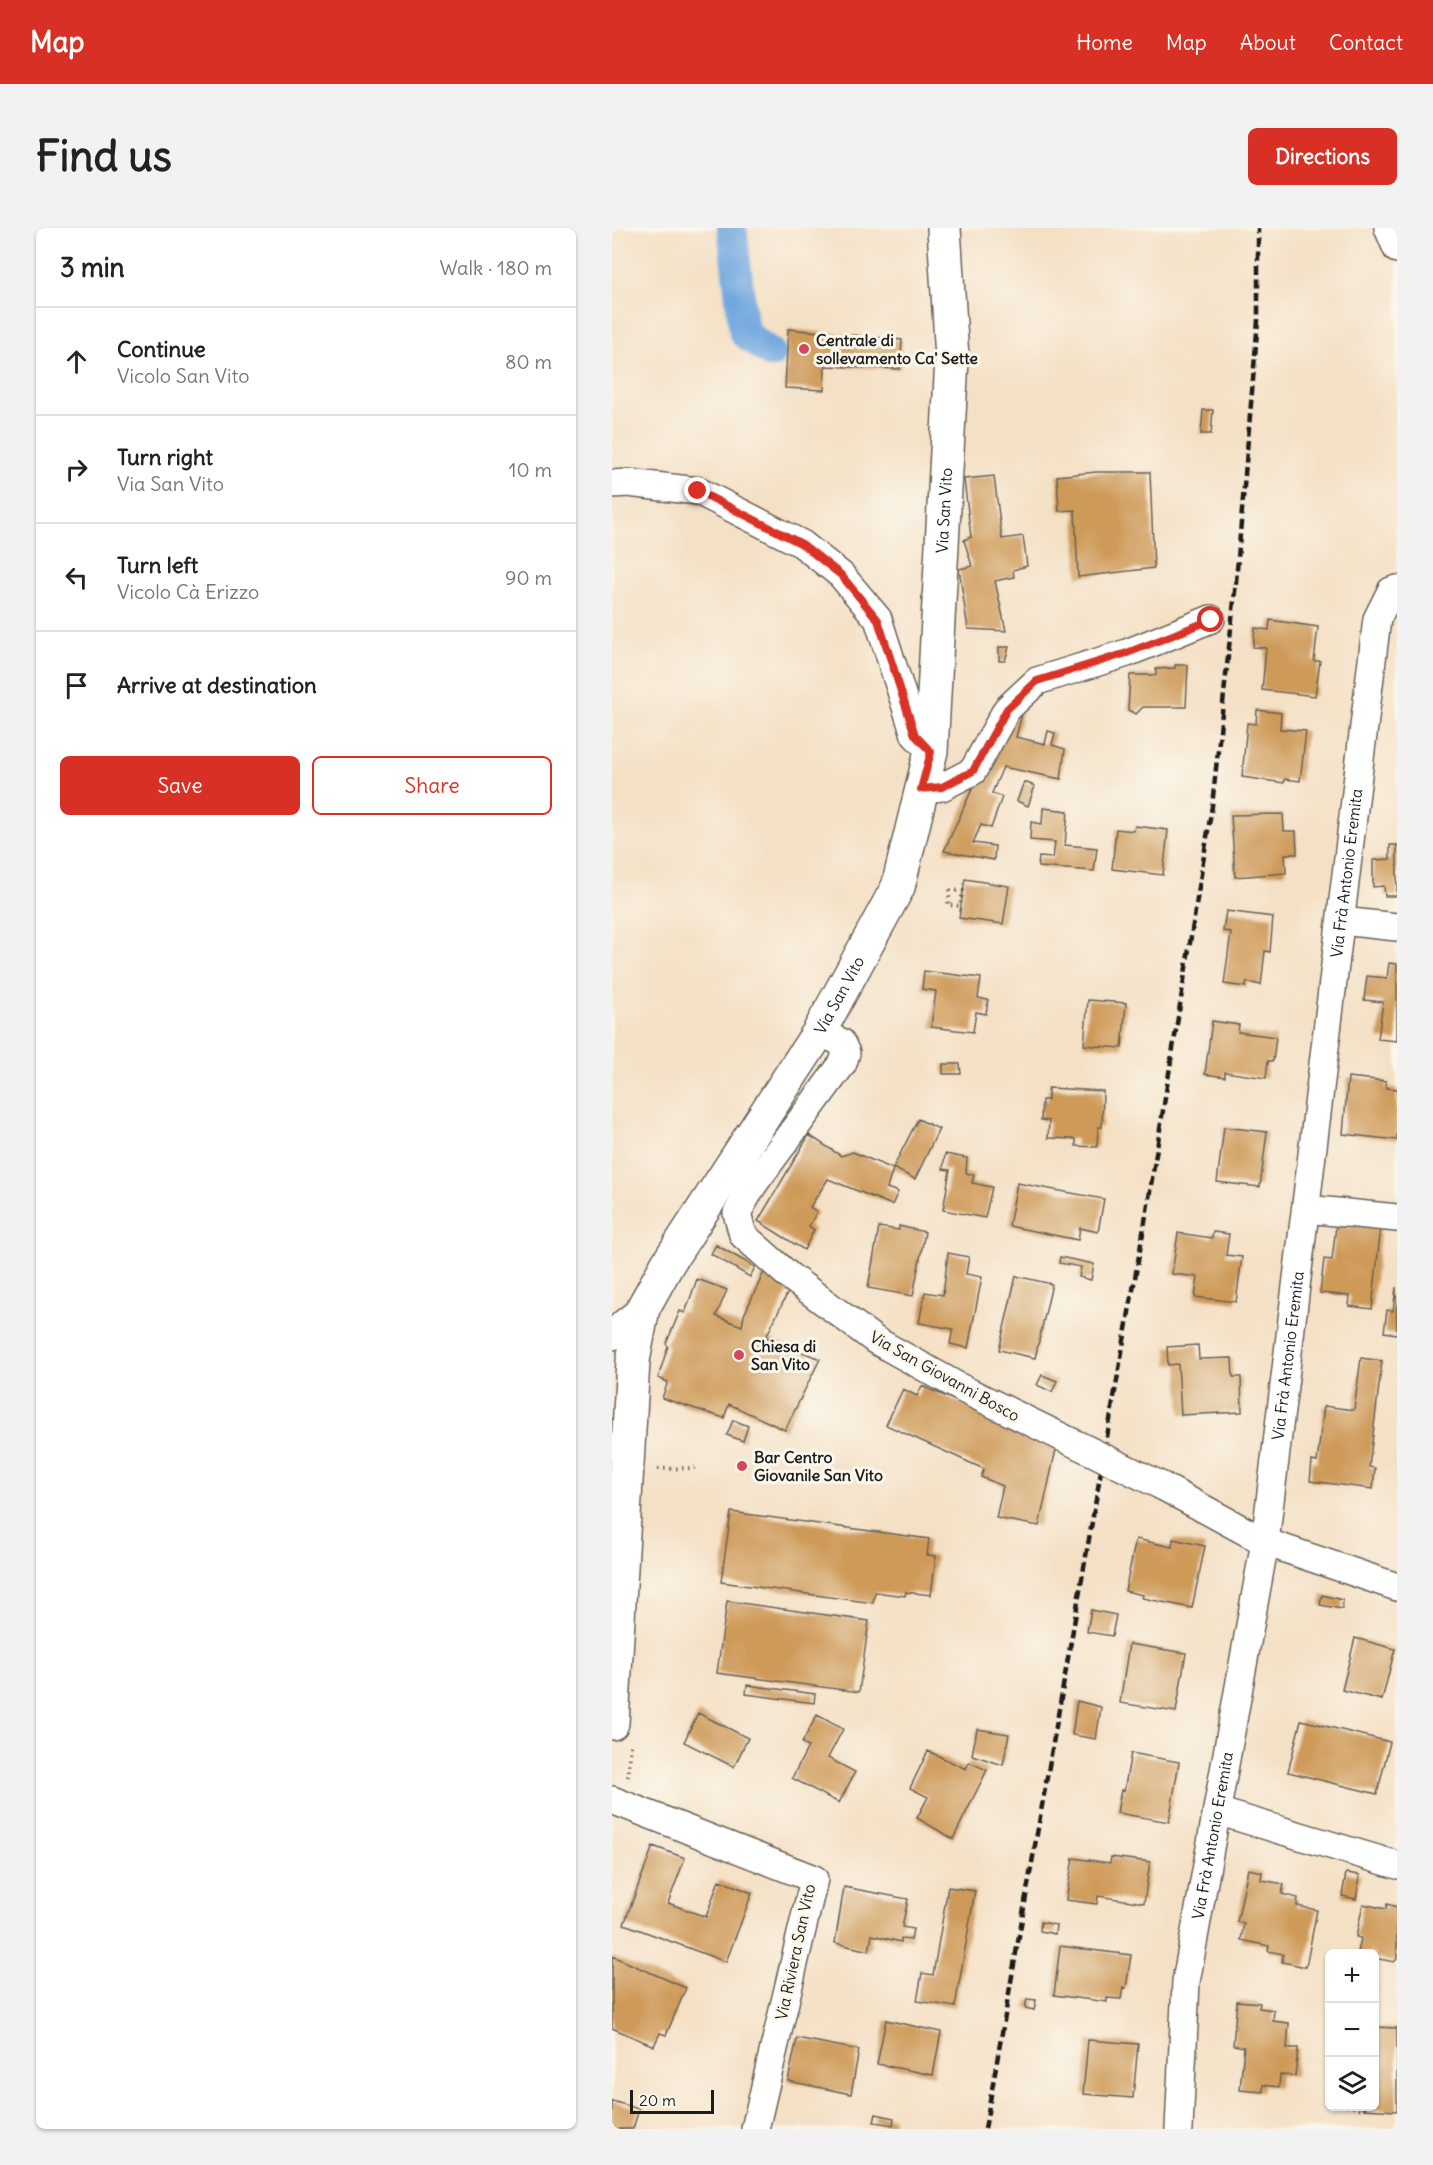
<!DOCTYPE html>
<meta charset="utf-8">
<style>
body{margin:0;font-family:Delius,sans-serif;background:#f2f2f2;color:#222}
.controls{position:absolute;right:18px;bottom:18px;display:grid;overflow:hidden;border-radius:9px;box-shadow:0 2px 4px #0004}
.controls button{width:54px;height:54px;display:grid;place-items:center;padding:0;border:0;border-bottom:2px solid #e0e0e0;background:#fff;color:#222;font:30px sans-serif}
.scale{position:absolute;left:18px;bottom:15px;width:84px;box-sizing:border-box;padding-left:6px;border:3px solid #1c1c1c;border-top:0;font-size:16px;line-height:21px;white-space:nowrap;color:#1c1c1c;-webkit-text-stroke:4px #fbf7ec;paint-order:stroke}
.stop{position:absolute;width:18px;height:18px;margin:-14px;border:4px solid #d93025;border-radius:50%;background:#fff}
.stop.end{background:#d93025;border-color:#fff;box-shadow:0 2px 6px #0008}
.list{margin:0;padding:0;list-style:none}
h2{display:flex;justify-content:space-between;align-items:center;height:78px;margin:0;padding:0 24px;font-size:26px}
h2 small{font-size:20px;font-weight:400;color:#767676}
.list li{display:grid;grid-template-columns:39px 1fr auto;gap:18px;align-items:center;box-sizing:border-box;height:108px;padding:0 24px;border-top:2px solid #e0e0e0}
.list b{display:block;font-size:22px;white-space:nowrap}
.list p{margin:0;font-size:20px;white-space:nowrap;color:#767676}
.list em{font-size:20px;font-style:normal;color:#767676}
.actions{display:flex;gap:12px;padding:18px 24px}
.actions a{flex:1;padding:14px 0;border:2px solid #d93025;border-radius:9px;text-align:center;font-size:21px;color:#d93025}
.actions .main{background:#d93025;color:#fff}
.icon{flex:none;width:33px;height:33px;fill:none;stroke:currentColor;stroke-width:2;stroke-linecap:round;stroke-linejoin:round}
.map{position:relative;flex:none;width:785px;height:1901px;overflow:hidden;border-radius:9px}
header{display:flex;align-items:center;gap:36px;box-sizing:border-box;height:84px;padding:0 30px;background:#d93025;color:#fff}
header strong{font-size:28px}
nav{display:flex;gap:33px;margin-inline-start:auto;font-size:21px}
.intro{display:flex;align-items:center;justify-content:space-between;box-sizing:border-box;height:144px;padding:0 36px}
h1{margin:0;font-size:42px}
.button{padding:15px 27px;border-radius:9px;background:#d93025;color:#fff;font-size:21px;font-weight:700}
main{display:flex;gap:36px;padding:0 36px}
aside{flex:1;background:#fff;border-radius:9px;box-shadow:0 2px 4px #0004}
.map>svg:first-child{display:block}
</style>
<header>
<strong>Map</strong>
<nav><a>Home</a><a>Map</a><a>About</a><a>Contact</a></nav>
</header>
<div class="intro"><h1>Find us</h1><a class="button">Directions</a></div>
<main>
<aside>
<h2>3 min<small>Walk · 180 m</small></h2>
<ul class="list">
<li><svg class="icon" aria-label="ahead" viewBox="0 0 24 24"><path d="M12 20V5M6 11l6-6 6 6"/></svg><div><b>Continue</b><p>Vicolo San Vito</p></div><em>80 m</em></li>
<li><svg class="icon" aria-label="right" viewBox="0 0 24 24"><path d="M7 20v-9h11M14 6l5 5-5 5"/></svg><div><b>Turn right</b><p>Via San Vito</p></div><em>10 m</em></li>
<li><svg class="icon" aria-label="left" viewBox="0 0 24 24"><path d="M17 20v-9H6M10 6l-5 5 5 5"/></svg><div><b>Turn left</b><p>Vicolo Cà Erizzo</p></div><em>90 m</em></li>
<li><svg class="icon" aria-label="arrive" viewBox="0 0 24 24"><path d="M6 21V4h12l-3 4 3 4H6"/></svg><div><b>Arrive at destination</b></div></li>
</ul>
<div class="actions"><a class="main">Save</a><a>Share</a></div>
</aside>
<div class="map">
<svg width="785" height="1901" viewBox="0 0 785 1901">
<rect width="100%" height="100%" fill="#fbf7ec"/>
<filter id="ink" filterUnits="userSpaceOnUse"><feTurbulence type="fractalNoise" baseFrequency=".0167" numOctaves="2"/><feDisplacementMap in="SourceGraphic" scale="12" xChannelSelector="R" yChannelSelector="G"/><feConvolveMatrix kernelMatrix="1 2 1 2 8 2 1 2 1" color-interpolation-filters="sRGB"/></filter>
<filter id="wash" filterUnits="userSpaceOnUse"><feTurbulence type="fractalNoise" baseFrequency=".008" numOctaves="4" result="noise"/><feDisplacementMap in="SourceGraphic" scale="24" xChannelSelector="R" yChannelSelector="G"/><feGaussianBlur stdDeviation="1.35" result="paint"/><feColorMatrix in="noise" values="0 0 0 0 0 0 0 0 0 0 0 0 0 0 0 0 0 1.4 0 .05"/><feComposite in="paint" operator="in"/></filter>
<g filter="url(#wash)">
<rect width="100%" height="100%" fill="#f4e0c5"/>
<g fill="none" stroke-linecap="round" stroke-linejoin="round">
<path stroke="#71a7df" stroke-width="30" d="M120,0l12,105 27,20"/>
</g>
<g id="blocks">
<path fill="#ce9a58" d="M176,101l114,11 -2,29 -75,-3 -1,24 -39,-2z
M591,182h10l-2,24h-10z
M484,244h54l4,96 -76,9 -3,-67 -16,1 -2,-35z
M382,248l8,63 21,-3 4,30 -14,4 1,7 -19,4 11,50 -38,-2 -9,-60 13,-3 -8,-26 7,-3 -7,-58z
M658,392l48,7 -4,34h6l-5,35 -53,-6 4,-42 -13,-1 2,-19 14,2z
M387,419h10l-4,14h-6z
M563,437h13l-2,42h-43l-7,7 -8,-4 2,-35h26v-6l19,-1z
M411,482l-7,27 29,7 3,-13 7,2 -3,12 13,4 -4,30 -58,-12 -11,26 10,4 -11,31 -10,-3 -8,18 22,3 -1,14 -50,-9 54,-119z
M645,482l24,3 -1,16 26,2 -6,50 -15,-2 -1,4 -42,-6 5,-54 9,1z
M412,554l11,4 -7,20 -11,-5z
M431,580l25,3 -3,34 32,3 -3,23 -56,-4 1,-10 14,1 2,-16 -25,-2 1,-18 11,2z
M671,586l1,17h12l1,23h-12l1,19 -51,4 -4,-62z
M523,598l33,4 -5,45 -51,-6 4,-40 18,2z
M778,617h7v51h-12l-1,-10 -11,1v-27l17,-1z
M353,651l44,7 -6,38 -44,-6z
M614,683l47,6 -3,35 -5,-1 -4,34 -14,-3 -1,5 -22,-3 7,-52 -8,-1z
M777,735l8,1v77l-19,-2 5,-37 -19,-2 3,-24 20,2z
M312,743l57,7 -3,20 10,2 -2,14 -10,-2 -3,20 -42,-5 5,-36 -14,-2z
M476,772l38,3 -4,45 -38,-3z
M600,793l27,4 -1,7 38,5 -3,24h-5l-2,17 -41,-6v5l-20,-3z
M331,836h17l1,10h-18z
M736,849l38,4v7l11,1v51l-54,-6z
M436,860l55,3 -1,36h-4l-1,20 -21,-1v-7l-28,-1 1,-17 -8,-1 1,-20h6z
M306,891l21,10 -24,50 -22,-11z
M612,899l43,5 -7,55 -43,-5z
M197,907l32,21 12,-4 40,17 -6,19 11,4 -6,13 -64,-26 -18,28 7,5 -8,14 5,4 -10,20 -46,-29z
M333,926l22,4 -1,15 8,2 -2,8 20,4 -7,31 -42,-8 7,-40 -7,-1z
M405,955l87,16 -6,33 -18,-4 -2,12 -69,-14z
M742,995l27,2 -9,84 -23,-3 1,-10 -30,-3 4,-34 8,1 4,-34 17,2z
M287,998l26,6 -12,64 -45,-8 11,-61 20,3z
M601,1004l16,2 -3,21 16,2 -6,45 -41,-5 3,-20 -26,-3 6,-41 34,5z
M104,1017l39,22 -5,10 -39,-23z
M336,1025l21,4 -3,17 16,3 -14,71 -18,-4 3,-15 -34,-6 6,-31 18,3z
M448,1029l34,7 -3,16 -12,-3 2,-10 -22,-4z
M152,1044l26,16 -24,49 54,22 -35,71 -56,-26 -5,14 -62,-20 6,-16 -10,-4 10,-32 -2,-2 14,-33 5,2 12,-34 30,11 -11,26 26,10 2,-11z
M404,1048l36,8 -17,74 -36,-8z
M784,1059l1,47 -13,-2 3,-22 6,1z
M586,1117l1,14 33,-1 1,19h8l1,35 -61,3 -3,-51 -10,1 -1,-18z
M749,1130l21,3 -13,106 6,1 -2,21 -63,-8 2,-20 5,1 7,-56 30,4z
M430,1147l15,6 -5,11 -15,-7z
M310,1158l135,59 -18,81 -43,-8 7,-32 -22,-9 3,-8 -98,-44 17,-36 14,7z
M121,1192l15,6 -5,15 -16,-6z
M119,1284l198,27 -2,16 9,1 -5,39 -25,-3 -1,4 -30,-4 -2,11 -152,-21z
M524,1311l36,8 1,-8 32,7 -13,62 -50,-10 1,-3 -18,-4z
M710,1367l21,5 -1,9 -22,-4z
M115,1373l142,20 -10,71 -142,-19z
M479,1382l25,5 -4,21 -25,-4z
M743,1410l40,11 -13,51 -40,-10z
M517,1416l57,9 -10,59 -56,-9z
M135,1457l68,9 -1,9 -68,-9z
M465,1473l24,6 -5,32 -24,-4z
M86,1485l50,25 -14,29 -50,-25z
M205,1487l26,14 -15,29 27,14 -16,31 -47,-25 16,-31 -6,-4z
M689,1492l89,22 -13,52 -89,-22z
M365,1501l32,5 -6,31 -31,-10z
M316,1523l38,18 3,-7 18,8 -34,69 -36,-21 11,-21 -18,-9z
M519,1525l48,9 -10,60 -52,-9 4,-23 3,1z
M41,1618l32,12 -17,45 38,14 13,-37 33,13 -26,69 -102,-38z
M499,1629l39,5 -6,41 -46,-7 -1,8 -31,-4 7,-42 37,5z
M636,1641l14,3 -1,8 23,4 -2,10 16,4 -1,8 20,4 -11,57 -24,-5 1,-8 -15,-3 1,-5 -28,-6 3,-17 -7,-1z
M734,1645l14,2 -4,24 -14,-3z
M232,1659l64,12 -6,28 11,2 -2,11 -10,-1v3l-29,-7 -3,16 -34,-8z
M336,1659l27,4 -20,116 -38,-6 5,-28 11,2z
M751,1676l23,5 1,-5 10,3v52l-3,3 -20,-4v-5h-16l3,-15 -5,-1z
M429,1694l15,3 -1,9 -15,-3z
M448,1718l71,9 -5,33 -3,-1 -2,12 -14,-1v4l-53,-7z
M0,1728l74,32 -20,47 -6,-2 -6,13 -42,-18z
M415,1771l9,1 -2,10 -9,-2z
M625,1773l23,2 -1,5 15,2 -1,11 16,2 -2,25h11l-3,28 -15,-1 -1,12 -16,-2v7l-23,-2 4,-43 -11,-2z
M274,1792l55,12 -8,43 -56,-11z
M762,1799l23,1v83l-33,-2 1,-3h9z
M185,1810l62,12 -8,44 -63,-13z
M476,1812l50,4 -5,54 -50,-4z
M0,1873l27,8 -6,20h-21z
M264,1886l18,4 -1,7 -19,-3z"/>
</g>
</g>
<g filter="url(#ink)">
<use href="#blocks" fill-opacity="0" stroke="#686157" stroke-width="1.5"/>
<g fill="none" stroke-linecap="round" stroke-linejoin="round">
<g stroke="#686157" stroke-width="30">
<g id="minor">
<path d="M776,0l9,21"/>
<path d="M0,256l16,-1 70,8 104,53 39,31 37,44 37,116 16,16"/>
<path d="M309,561l21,-2 31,-16 34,-62 30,-28 90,-28 84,-34"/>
<path d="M729,693l56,6"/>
<path d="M207,804l22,10 5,11 -3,10 -90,122 -16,28 6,22 45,40 87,65 88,49"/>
<path d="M694,981l91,9"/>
<path d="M0,1108l12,-13 19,-15"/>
<path d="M550,1258l103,56 132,45"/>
<path d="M0,1572l202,79 -59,250"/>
<path d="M605,1583l180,54"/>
<path id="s1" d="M567,1901l7,-147 79,-440 112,-923 14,-28 6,-2"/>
</g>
</g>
<g stroke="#686157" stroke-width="36">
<g id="secondary">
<path id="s2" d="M0,1495l21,-362 10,-53 25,-45 151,-231 79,-145 33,-136 21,-393 -8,-130"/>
</g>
</g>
<path stroke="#686157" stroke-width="4" stroke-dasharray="1.5 4.5" stroke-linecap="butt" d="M338,662l13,1 -3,15 -12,-1z
M46,1241l37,-1
M16,1549l3,-32
M735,1878l17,3 1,-3"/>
<use href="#minor" stroke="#fff" stroke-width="27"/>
<use href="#secondary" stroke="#fff" stroke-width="33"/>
<path stroke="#1c1c1c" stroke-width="4.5" stroke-dasharray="9 4.5" stroke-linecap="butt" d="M373,1901l162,-919 65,-404 24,-224 22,-262v-92"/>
<g stroke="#686157" stroke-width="30" stroke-linecap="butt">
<path id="minor-bridge" d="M351,1161l199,97"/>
</g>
<use href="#minor-bridge" stroke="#fff" stroke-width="27"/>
</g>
</g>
<g fill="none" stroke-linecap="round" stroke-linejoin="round" filter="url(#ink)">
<path stroke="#d93025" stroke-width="8" d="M86,263l104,53 39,31 37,45 37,115 16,17 -10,37 21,-2 31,-16 34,-62 30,-28 90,-28 84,-33"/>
</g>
<g fill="#d1495b" stroke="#fbf7ec" stroke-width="2">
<circle cx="192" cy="121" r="6"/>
<circle cx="127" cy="1127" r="6"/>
<circle cx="130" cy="1238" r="6"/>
</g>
<g text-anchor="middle" stroke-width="6" stroke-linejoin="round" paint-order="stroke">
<g font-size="16" font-weight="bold" fill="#1c1c1c" stroke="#fbf7ec" text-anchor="start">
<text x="204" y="118">Centrale di<tspan x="204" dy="18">sollevamento Ca' Sette</tspan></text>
<text x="139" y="1124">Chiesa di<tspan x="139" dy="18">San Vito</tspan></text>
<text x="142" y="1235">Bar Centro<tspan x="142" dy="18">Giovanile San Vito</tspan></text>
</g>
<g font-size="16" fill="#1c1c1c" stroke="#fbf7ec">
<text dy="6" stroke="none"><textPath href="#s2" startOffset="1290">Via San Vito</textPath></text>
<text dy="6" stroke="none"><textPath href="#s1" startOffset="1268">Via Frà Antonio Eremita</textPath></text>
<text dy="6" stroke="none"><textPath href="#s2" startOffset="786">Via San Vito</textPath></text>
<text dy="6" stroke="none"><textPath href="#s1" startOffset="782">Via Frà Antonio Eremita</textPath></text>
<text transform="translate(333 1148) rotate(29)" y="6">Via San Giovanni Bosco</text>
<text dy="6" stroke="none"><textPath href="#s1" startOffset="296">Via Frà Antonio Eremita</textPath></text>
<text transform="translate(183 1724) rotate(-78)" y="6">Via Riviera San Vito</text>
</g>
</g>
</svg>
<div class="controls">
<button>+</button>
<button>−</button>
<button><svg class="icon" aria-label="layers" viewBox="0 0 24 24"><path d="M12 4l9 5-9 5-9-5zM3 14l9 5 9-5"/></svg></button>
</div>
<div class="scale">20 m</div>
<div class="stop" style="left:599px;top:392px"></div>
<div class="stop end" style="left:86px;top:263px"></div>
</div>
</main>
